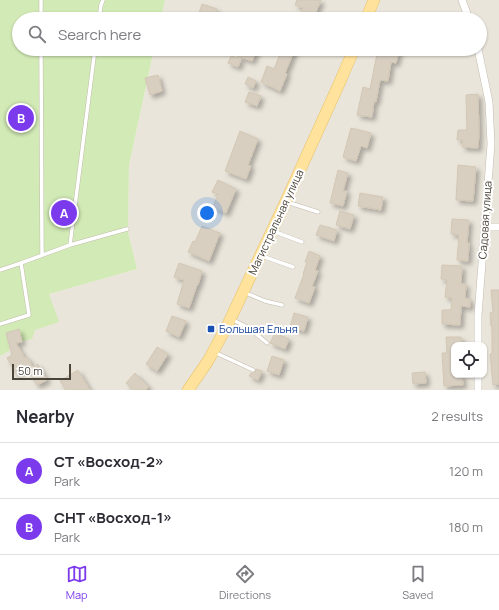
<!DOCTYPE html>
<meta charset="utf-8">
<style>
body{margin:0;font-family:Manrope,sans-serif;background:#f2f2f3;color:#2b2b33}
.controls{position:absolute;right:12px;bottom:12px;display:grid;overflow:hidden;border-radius:8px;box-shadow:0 1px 3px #0004}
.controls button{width:36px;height:36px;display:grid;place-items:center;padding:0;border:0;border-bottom:1px solid #e1e1e2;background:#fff;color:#2b2b33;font:20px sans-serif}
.scale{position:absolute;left:12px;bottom:10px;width:59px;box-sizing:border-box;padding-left:4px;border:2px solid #4b4439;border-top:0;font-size:11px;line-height:14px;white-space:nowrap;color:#4b4439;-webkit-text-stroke:3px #fff;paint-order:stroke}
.you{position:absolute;left:207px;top:213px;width:14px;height:14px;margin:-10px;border:3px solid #fff;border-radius:50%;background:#1a73e8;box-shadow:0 0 0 6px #1a73e833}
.badge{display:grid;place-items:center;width:26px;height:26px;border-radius:50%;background:#7c3aed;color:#fff;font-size:13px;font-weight:700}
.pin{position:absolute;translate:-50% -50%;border:2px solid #fff;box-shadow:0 1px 4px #0006}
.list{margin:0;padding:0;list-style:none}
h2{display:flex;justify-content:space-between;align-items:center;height:52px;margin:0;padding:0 16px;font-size:17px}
h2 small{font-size:13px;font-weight:400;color:#7c7c81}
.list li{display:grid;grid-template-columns:26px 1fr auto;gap:12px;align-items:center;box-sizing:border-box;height:56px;padding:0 16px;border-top:1px solid #e1e1e2}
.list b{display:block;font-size:15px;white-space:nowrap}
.list p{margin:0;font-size:13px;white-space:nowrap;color:#7c7c81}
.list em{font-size:13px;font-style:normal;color:#7c7c81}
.icon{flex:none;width:22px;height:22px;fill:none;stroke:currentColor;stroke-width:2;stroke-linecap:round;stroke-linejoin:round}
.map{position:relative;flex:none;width:499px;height:390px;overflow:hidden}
.search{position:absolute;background:#fff;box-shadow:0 1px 3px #0004;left:12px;right:12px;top:12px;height:44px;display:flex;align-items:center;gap:10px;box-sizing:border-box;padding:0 14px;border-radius:22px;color:#7c7c81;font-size:15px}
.sheet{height:164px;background:#fff}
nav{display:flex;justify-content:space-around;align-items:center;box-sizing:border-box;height:56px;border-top:1px solid #e1e1e2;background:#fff;font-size:11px;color:#7c7c81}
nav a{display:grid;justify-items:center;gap:2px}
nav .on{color:#7c3aed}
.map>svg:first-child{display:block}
</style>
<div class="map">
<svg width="499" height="390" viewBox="0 0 499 390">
<defs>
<filter id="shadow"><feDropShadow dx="3.5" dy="3.5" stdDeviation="2" flood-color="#0004"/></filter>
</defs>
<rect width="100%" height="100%" fill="#f6f3ec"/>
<path fill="#eae5da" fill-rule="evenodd" d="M165,0h334v390h-499v-34l9,-5 1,-7 25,-14 14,-36 88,-25 -9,-37 1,-67 25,-116h326v-30h-319zM454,345h30v30h-30z"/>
<path fill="#d2eab5" d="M0,0h165l-4,19h-142v30h135l-25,116 -1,67 9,37 -88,25 10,28 -24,8 -3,9 -22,5 -1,7 -9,5z"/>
<path fill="#d8cfc1" stroke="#d3c7b4" filter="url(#shadow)" d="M297,0h24l-8,19h-14l4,-11 -8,-3z
M202,4l15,5 -3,10h-5l-11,-3z
M393,12l17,5v2h-18z
M240,49h17l-5,12 -15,-5z
M282,49h13l-10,24 2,1 -7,17 -19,-9 6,-16 7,3z
M378,49h12l9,2 -3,12 -5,-1 -3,19 -8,-1 -4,22 -2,-1 -2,16 -15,-2 6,-28 7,2z
M231,56l10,3 -3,8 -10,-4z
M158,75l4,16 -12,4 -5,-17z
M248,77l8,4 -3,7 -8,-4z
M249,92l12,4 -4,10 -12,-4z
M478,94l1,40 -1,14 -16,-1 1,-7h-6l1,-10h9l-1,-35z
M351,128l20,5 -4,15 -6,-2 -5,15 -13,-4z
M240,131l18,8 -10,26 3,1 -5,13 -21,-8z
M458,165l18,2 -3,34 -17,-1z
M338,170l10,3 -5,18h4l-4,15 -13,-3z
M218,180l18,9 -10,24 -13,-6 5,-13 -6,-2z
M360,193l23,4 -2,13 -23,-4z
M340,211l14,4 -4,14 -14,-4z
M452,219l17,1 -2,23h2l-1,18 -11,-1 2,-25 -8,-1z
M320,225l17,5 -3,11 -18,-6z
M202,226l18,7 -11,28 -21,-9 5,-11 2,1z
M309,251l11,5 -5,14 3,1 -6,15 3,1 -6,16 -14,-5 9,-24h-1l4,-12h-2z
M179,263l23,8 -4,14h-1l-8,23 -12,-4 7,-24 -10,-3z
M442,265l20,1 -1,18h5l-1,14 5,1v8l-9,-1 -1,19 -18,-1v-14h9l1,-12 -7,-1 2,-17 -6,-1z
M491,290h8v94l-6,1 -3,-31h2v-28h-1l-1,-13 3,-1z
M294,313l14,4 -4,14 -14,-4z
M172,316l14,5 -7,16 -13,-6z
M19,329l3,13 -6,1 9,15 2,-1 6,10 5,-3 9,16 -10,5 -10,-18 -11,7 -9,-16 5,-3 -6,-22z
M275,333l14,6 -4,10 -15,-6z
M446,337h15l1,8h-8v30h8l1,10 -19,1 -2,-33h5z
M157,347l11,7 -11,17 -11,-7z
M272,356l12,4 -5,15 -12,-4z
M256,369l6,2 -4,9 -9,-4 2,-3h2l2,-1z
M78,370l12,20h-24l-6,-9z
M425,372l1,11 -13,1 -1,-11z
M135,373l14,14 -3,3h-12l-8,-7z"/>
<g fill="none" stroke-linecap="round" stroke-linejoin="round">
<g stroke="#c2bbae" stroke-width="4.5">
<path id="service" d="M41,19v-19
M99,19l2,-14 2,-5
M41,49l1,206
M287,202l31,10
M273,231l29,11
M70,245l57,-16
M262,256l31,11
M0,270l21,-7
M246,293l19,8 17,4
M231,319l18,9 18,15
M0,324l29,-9 -8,-52 49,-18 25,-196
M214,352l39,18"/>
</g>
<g stroke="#c2bbae" stroke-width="8">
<path id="minor" d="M462,0l7,19
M478,49l11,53 2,42 -13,172v29
M485,227h14
M478,375v15"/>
</g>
<g stroke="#e6c16a" stroke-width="12">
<path id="primary" d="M366,19l8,-19
M188,390l20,-29 20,-37 58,-123 53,-117 15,-35"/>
</g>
<use href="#service" stroke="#fff" stroke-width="3.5"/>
<use href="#minor" stroke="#fff" stroke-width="7"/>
<use href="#primary" stroke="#ffe39c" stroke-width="11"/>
</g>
<rect fill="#1a4fb4" stroke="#fff" stroke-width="1.5" x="207" y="325" width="8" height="8" rx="2"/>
<g text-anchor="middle" stroke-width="4" stroke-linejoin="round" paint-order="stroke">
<g font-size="11" fill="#4b4439" stroke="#fff">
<text transform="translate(485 220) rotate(-86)" y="4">Садовая улица</text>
<text transform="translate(276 222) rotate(-65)" y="4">Магистральная улица</text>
</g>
<g font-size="11" fill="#164399" stroke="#fff" text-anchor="start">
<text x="219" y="333">Большая Ельня</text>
</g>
</g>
</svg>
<div class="controls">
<button><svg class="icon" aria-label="locate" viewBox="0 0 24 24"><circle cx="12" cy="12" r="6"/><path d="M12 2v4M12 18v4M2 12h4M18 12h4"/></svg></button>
</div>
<div class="scale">50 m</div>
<div class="you"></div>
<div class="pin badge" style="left:64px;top:213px">A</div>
<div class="pin badge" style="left:21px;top:118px">B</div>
<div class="search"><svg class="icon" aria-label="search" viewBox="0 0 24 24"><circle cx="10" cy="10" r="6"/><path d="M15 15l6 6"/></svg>Search here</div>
</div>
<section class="sheet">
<h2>Nearby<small>2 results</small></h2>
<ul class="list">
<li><span class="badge">A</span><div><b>СТ «Восход-2»</b><p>Park</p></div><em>120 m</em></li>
<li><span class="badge">B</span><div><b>СНТ «Восход-1»</b><p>Park</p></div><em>180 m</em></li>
</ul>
</section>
<nav>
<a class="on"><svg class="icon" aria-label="map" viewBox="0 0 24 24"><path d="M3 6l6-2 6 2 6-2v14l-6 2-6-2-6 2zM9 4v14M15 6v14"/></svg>Map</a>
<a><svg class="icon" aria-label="directions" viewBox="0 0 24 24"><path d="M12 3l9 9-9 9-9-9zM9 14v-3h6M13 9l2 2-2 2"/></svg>Directions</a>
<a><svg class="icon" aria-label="saved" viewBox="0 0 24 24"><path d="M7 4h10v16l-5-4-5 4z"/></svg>Saved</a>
</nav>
